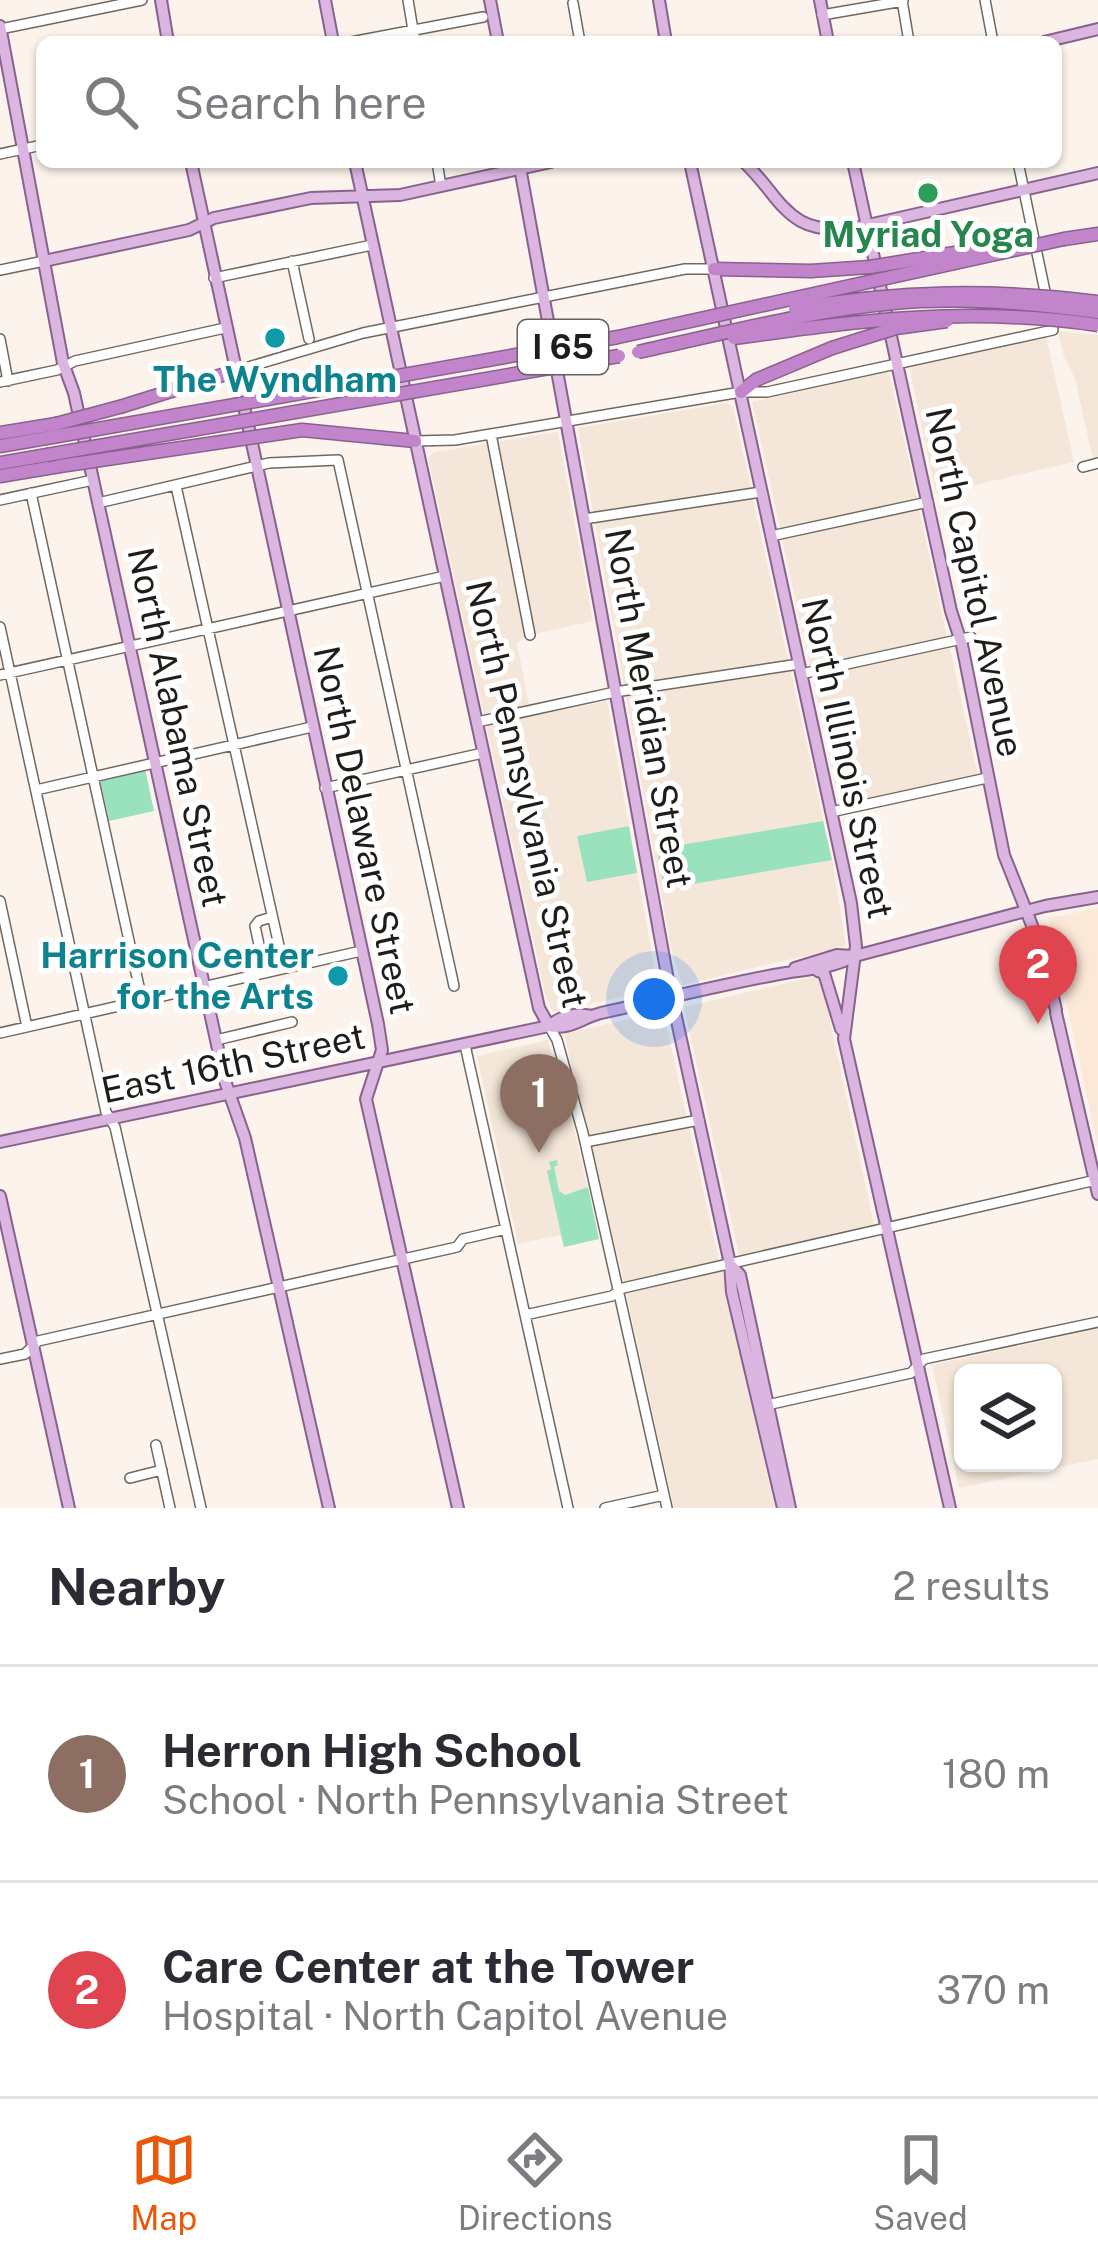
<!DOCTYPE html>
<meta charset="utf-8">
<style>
body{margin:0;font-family:"Public Sans",sans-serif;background:#f2f2f3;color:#2b2b33}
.controls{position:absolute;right:36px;bottom:36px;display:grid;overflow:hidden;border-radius:18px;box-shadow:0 3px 9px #0004}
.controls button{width:108px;height:108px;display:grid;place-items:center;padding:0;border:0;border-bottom:3px solid #e1e1e2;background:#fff;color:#2b2b33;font:60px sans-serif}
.you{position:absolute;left:654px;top:999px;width:42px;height:42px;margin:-30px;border:9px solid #fff;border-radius:50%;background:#1a73e8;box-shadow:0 0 0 18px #1a73e833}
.badge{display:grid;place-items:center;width:78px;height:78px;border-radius:50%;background:#ea580c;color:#fff;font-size:39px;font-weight:700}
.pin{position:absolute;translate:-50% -99px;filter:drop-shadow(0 3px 6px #0008)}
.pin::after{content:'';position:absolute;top:63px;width:42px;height:36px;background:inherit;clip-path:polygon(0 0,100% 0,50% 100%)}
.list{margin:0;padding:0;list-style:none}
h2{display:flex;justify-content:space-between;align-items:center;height:156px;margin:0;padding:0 48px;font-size:51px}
h2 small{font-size:39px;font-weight:400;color:#7c7c81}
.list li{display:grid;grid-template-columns:78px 1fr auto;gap:36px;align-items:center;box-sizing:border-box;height:216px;padding:0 48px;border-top:3px solid #e1e1e2}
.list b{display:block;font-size:45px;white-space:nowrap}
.list p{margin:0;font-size:39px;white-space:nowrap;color:#7c7c81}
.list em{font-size:39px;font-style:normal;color:#7c7c81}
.icon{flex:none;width:66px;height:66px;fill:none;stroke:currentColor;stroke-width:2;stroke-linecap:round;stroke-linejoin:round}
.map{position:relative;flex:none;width:1098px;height:1508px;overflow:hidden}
.search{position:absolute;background:#fff;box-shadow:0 3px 9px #0004;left:36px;right:36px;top:36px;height:132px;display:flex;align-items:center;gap:30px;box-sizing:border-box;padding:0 42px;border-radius:18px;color:#7c7c81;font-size:45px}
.sheet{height:588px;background:#fff}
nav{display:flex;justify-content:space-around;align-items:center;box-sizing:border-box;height:168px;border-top:3px solid #e1e1e2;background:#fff;font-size:33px;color:#7c7c81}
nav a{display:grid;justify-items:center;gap:6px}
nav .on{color:#ea580c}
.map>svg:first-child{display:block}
</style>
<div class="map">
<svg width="1098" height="1508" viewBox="0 0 1098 1508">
<rect width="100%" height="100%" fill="#fcf4ec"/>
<path fill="#f4e7d9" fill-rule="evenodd" d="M1058,331l40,4v128l-4,1 -19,-85 -11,-22z
M1046,336l28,126 -138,32 -27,-128z
M889,372l28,126 -137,30 -28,-126z
M726,403l7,4 18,81 -158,24 -15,-84z
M558,432l35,189 -63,14 -13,8 12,62 -45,10 -56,-257 6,-6z
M753,499l80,365 13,82 -164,39 -11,-37 -76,-426z
M919,509l28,127 -137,31 -28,-128z
M950,648l28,128 -138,29 -28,-128z
M607,701l51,288 -105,23 -8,-19 -59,-268z
M820,975l54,249 -135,31 -55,-248z
M663,1011l56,249 -95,22 -60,-248z
M548,1040l28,97 23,102 -35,8 -4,-12 -42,9 -41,-188z
M722,1271l39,177 14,60h-101l-48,-215z
M1098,1329v130l-139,29 -27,-123zM963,1373h90v90h-90z"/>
<path fill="#fbe8d7" d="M1098,908v239l-50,-229z"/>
<path fill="#9ae2bd" d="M145,769l9,42 -45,10 -9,-42z
M823,821l9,39 -168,29 -7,-40z
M629,826l8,47 -50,9 -10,-46z
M557,1160l1,5 -4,2 5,24 6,4 23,-8 11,52 -35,8 -17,-76 4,-2 -2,-7z"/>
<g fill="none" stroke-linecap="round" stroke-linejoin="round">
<g stroke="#6f6861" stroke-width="12">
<path id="minor" d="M408,0l7,42
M902,0l7,42
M985,0l8,42
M573,3l7,39
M822,15l81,-14
M0,29l142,-29
M351,42l132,-25
M0,154l42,-9
M437,162l4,24
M292,261l17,78
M0,270l44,-9
M214,278l158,-33
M0,339l8,42
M235,371l128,-38 322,-64h29
M0,382l57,-12 18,-9 150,-33
M491,434l39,201
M415,441l40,-1 286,-48h26l286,-62 -35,-168
M1083,467l15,-4
M176,486l108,482
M31,493l111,507
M0,500l93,-20
M98,503l171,-40 69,-3 116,526
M584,519l177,-27
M771,536l157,-34
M0,627l106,485 9,15 86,381
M801,674l170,-37
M0,675l445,-99
M477,722l138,-30 184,-28
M325,788l158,-35
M36,790l276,-63
M831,812l156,-34
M0,901l27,126
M265,973l-10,-47 4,-5 13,-4
M549,1026l8,14 26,93 84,375
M0,1033l361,-82
M216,1040l76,-18
M465,1045l103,463
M585,1142l114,-22
M525,1315l87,-19 11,-8 473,-108
M0,1359l25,-5 13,-13 419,-94 6,-8 43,-10
M767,1405l144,-32 13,-14 174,-37
M156,1445l14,63
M130,1478l32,-8
M605,1508l59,-13"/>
</g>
<g stroke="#89618e" stroke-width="14">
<path id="major" d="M161,0l7,42
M325,0l8,42
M490,0l8,42
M659,0l7,42
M820,0l8,42
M0,26l63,337 11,30 151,688 20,57 84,370
M1044,42l54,-13
M191,162l187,862 4,26 -16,49 92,409
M355,162l184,846 10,18
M519,162l149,818 62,284 2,28 51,216
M690,162l161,741 5,43 -12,93 106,469
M744,162c40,38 42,74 111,66l243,-55
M853,162l98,449 11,34 42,210 39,98 13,57
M44,261l145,-31 25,-12 97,-20 89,-3 151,-33
M795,968l42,-13 15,1
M818,971l6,2 17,56
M1056,1013l42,181
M549,1026c22,4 32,-8 52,-13 58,-13 115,-27 173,-38 29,-6 54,-5 81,-19l190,-50 53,-9
M0,1142l549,-116c13,-11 26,-13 43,-10
M0,1196l69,312
M730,1264l10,11 50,233"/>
</g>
<g stroke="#89618e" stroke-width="15">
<path id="highway" d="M1064,239l34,-5
M714,269l97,2
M741,392l15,-12 76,-32
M123,406l112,-35
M302,430l113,11
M0,433l56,-9
M0,446l58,-10
M0,463l47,-8
M0,476l60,-10"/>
</g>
<use href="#minor" stroke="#fff" stroke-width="9"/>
<use href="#major" stroke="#dab6e0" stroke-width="10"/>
<use href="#highway" stroke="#c285cc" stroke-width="12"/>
<g stroke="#89618e" stroke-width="15" stroke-linecap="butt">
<path id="highway-bridge" d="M811,271l59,-4 139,-23
M795,309c103,-19 200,-20 303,-7
M734,338c128,-18 234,-32 364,-13
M832,348l64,-20 51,-7
M638,352c84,-18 169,-41 256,-49 68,-6 136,0 204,9
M56,424l67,-18
M58,436l560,-99 446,-98
M47,455l572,-99
M60,466l242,-36"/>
</g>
<use href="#highway-bridge" stroke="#c285cc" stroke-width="12"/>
</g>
<circle fill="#2e9e5b" stroke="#fff" stroke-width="4.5" cx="928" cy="193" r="12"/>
<g fill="#0f9aa8" stroke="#fff" stroke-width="4.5">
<circle cx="275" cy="338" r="12"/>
<circle cx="338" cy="976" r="12"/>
</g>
<g text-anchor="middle" stroke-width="10" stroke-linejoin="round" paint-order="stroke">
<rect fill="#fff" stroke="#62615f" stroke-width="3" x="518" y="320" width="90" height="54" rx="9"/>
<g font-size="33" font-weight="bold" fill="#1f1d1a">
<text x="563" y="359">I 65</text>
</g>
<g font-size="36" font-weight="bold" fill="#27864d" stroke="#fff">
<text x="928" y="247">Myriad Yoga</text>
</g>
<g font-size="36" font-weight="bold" fill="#0d838f" stroke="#fff">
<text x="275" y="392">The Wyndham</text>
<text x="314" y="968" text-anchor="end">Harrison Center<tspan x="314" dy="41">for the Arts</tspan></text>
</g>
<g font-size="36" fill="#1f1d1a" stroke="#fff">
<text transform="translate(975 582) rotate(78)" y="13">North Capitol Avenue</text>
<text transform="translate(649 708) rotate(80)" y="13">North Meridian Street</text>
<text transform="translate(178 727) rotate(78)" y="13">North Alabama Street</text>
<text transform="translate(848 758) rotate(78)" y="13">North Illinois Street</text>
<text transform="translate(527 794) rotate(77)" y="13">North Pennsylvania Street</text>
<text transform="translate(365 830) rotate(78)" y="13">North Delaware Street</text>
<text transform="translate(233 1063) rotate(-12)" y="13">East 16th Street</text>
</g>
</g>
</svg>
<div class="controls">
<button><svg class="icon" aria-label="layers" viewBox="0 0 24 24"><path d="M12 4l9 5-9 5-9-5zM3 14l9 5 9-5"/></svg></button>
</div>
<div class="you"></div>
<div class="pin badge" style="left:539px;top:1153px;background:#8d6e63">1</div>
<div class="pin badge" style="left:1038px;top:1024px;background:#e0444e">2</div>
<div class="search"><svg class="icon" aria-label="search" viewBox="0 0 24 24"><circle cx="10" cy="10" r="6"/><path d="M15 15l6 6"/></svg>Search here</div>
</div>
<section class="sheet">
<h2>Nearby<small>2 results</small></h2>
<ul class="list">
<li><span class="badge" style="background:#8d6e63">1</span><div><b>Herron High School</b><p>School · North Pennsylvania Street</p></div><em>180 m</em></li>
<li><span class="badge" style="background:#e0444e">2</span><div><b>Care Center at the Tower</b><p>Hospital · North Capitol Avenue</p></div><em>370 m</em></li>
</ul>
</section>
<nav>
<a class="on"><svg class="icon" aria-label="map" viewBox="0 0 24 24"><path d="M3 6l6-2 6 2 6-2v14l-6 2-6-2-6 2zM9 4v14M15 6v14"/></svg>Map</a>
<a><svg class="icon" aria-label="directions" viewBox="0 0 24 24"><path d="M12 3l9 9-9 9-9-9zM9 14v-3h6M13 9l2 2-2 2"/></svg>Directions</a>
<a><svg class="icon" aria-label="saved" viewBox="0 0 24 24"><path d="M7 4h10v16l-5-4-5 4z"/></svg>Saved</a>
</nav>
